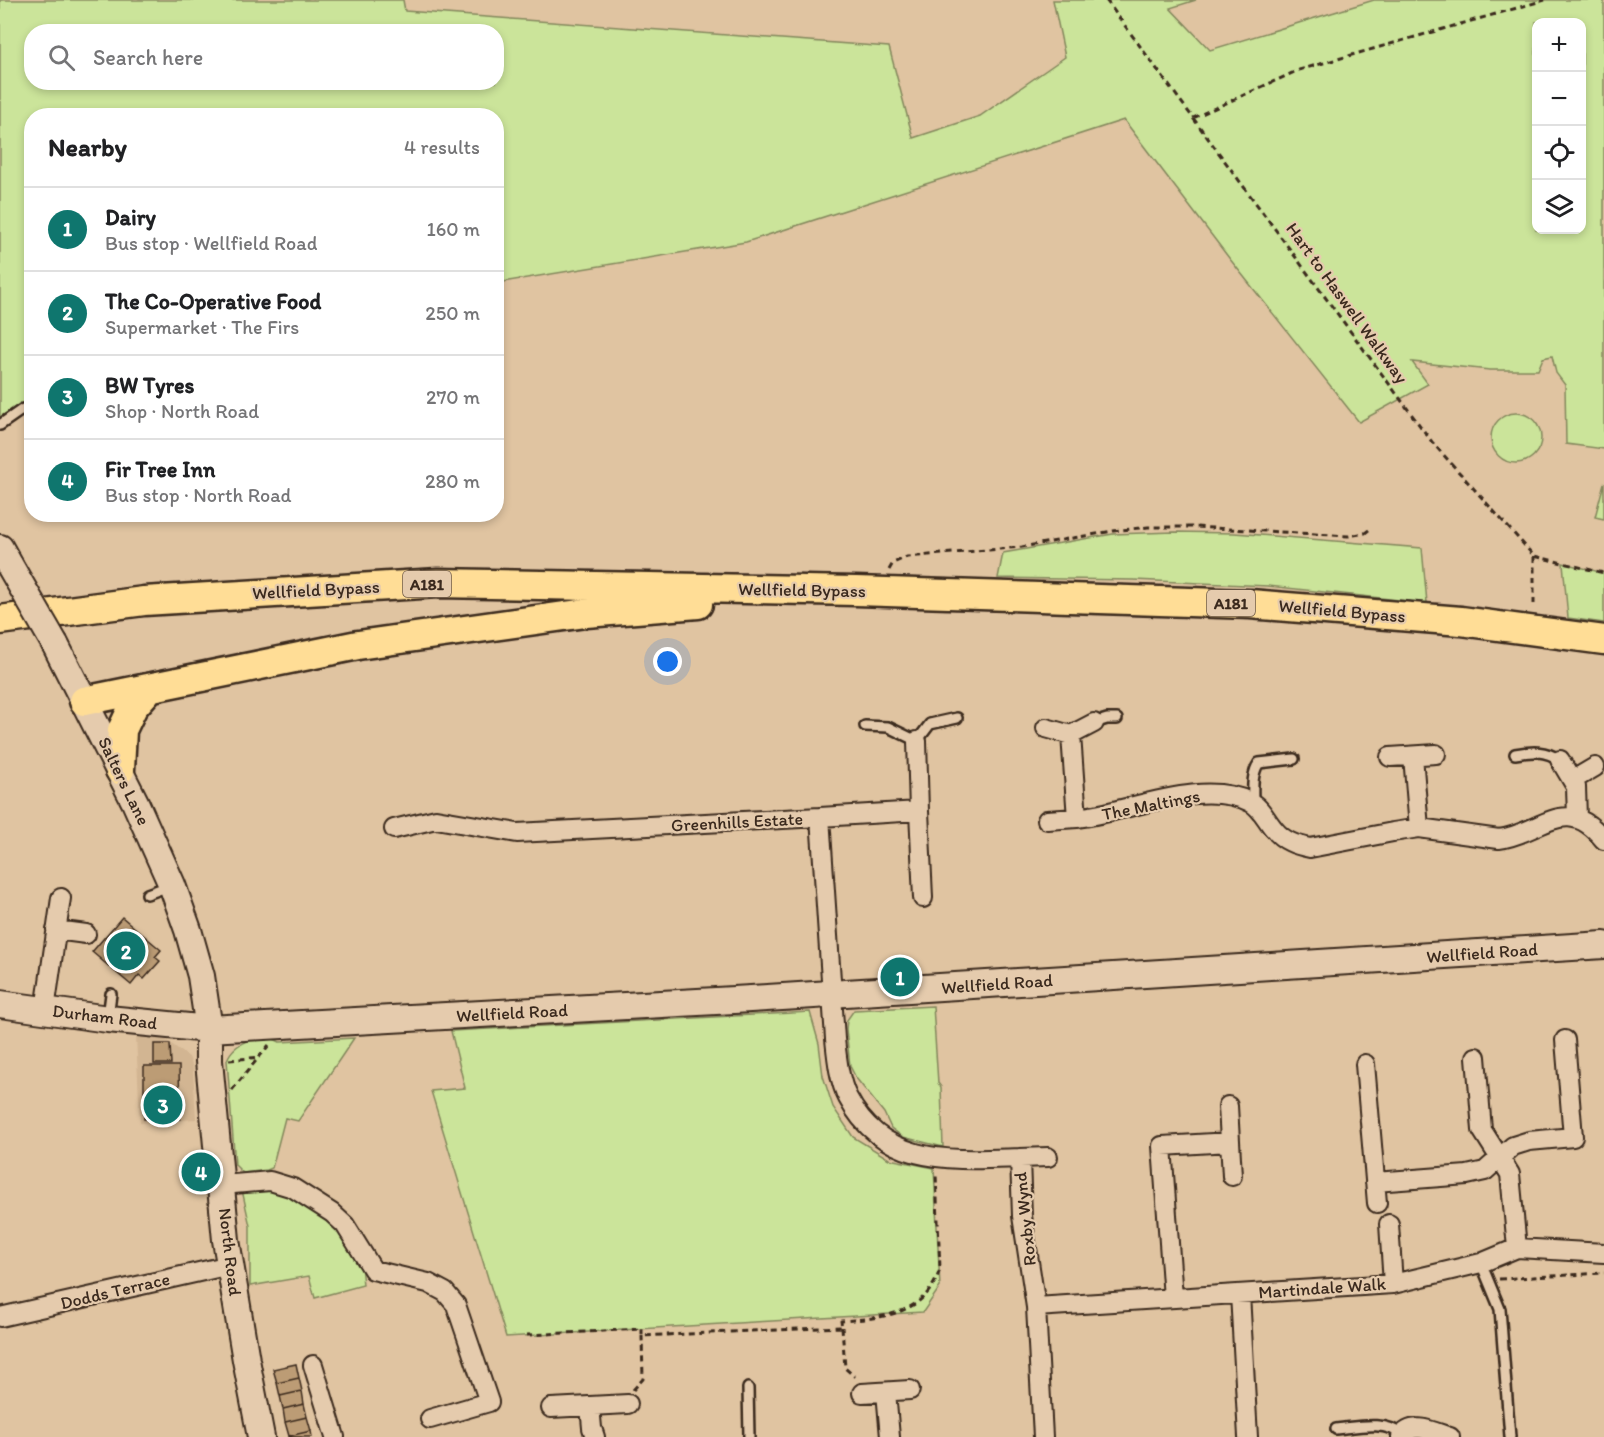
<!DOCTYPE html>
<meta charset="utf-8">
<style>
body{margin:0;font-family:Itim,sans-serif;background:#f2f2f2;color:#202124}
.controls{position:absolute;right:18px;top:18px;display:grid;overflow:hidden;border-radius:12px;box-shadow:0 3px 9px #0003}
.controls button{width:54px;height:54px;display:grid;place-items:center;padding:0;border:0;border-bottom:2px solid #e0e0e0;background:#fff;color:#202124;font:30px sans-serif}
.you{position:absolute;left:668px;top:662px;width:21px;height:21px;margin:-15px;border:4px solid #fff;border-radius:50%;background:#1a73e8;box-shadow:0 0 0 9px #1a73e833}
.badge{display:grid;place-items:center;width:39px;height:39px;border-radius:50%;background:#0f766e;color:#fff;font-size:20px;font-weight:700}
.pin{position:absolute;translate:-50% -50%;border:3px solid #fff;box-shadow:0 2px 6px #0006}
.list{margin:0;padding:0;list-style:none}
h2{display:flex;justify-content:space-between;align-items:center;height:78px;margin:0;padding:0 24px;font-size:26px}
h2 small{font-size:20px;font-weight:400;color:#757577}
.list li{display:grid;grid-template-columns:39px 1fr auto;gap:18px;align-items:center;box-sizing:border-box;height:84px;padding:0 24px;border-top:2px solid #e0e0e0}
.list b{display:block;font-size:22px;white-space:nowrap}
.list p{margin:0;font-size:20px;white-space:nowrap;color:#757577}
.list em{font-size:20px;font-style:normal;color:#757577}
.icon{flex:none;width:33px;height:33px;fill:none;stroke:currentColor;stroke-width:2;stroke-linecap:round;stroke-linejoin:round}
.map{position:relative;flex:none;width:1604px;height:1437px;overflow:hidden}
.search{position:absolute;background:#fff;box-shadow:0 3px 9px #0003;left:24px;top:24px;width:480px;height:66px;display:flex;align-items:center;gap:15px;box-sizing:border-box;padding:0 21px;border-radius:24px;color:#757577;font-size:22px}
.panel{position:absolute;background:#fff;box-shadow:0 3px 9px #0003;left:24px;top:108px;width:480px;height:414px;border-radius:24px}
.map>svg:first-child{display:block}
</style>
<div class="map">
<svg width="1604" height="1437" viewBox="0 0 1604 1437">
<rect width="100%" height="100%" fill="#e0c4a1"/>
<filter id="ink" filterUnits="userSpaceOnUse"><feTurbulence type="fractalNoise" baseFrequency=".0167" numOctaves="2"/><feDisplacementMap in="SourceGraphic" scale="12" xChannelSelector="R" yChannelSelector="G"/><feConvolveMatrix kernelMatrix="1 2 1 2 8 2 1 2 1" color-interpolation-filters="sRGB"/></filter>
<g filter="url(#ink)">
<path fill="#d2b592" d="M136,1035l30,5 23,17 4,11 3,51 -56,4z"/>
<path fill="#cbe49a" stroke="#83875c" stroke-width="1.5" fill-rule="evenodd" d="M0,0h403l2,11 484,36 24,91 67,-22 85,-59 -12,-57h143l-26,8 40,42 164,-50h230v449l-38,-5 -1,-59 -9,-12 -4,-17 -9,2 -5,12h-48l-78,-8 16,22 -69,38 -130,-164 -105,-138 -378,122 -249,41 -1,-167h-464l-1,283 -31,18zM1536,22h46v208h-46zM32,32h464v50h-464z
M1491 438a25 25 0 1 1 50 0a25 25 0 1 1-50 0Z
M1604,483v36l-9,-2z
M1175,532l59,1 188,15 5,55 -159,-17 -134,-6 -136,-2 5,-25 110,-19z
M1563,563l41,10v50l-36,-5z
M933,1006l5,77 3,4 2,60 -40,-10 -12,-9 -7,-15 -28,-35 -6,-12 -4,-37 1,-9 7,-10z
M810,1012l9,32 4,32 10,31 20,30 36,22 45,9 6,119 -17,25 -417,25 -75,-246 34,-3 -14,-57z
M354,1038l-56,83 -13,-3 -13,50 -5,2 -24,3 -8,-8 -8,-105c7,-19 36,-28 53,-18z
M269,1187l21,4 39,25 32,50 2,19 -48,13 -6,-22 -59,10v-60l-8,-36z"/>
<path fill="#bc9c75" stroke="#3b2a1e" stroke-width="1.5" d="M122,917l39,33 -6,7 5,4 -16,18 -5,-4 -8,10 -39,-33z
M154,1044h16l1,20h-17z
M144,1066h35l1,53h-36z
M296,1364l3,14 -22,5 -4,-14z
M299,1378l3,13 -22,5 -3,-13z
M302,1391l2,13 -21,5 -3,-13z
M304,1404l3,13 -22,5 -2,-13z
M307,1417l4,14 -22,5 -4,-14z
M311,1431l1,6h-23v-1z"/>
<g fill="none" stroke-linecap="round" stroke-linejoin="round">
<g stroke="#3b2a1e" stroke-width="14">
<path id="lane" d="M0,425l23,-16
M1094,723l13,-4h10
M865,726l23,1 29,14 13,-17 27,-6
M1515,754c17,-3 30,-4 45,6
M1253,803c0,-12 -2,-29 6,-40l35,-4
M147,894l22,-8
M108,1017l3,-23
M1481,1263l19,46 10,128
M748,1388l1,49
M1336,1429c20,-2 50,-9 66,6"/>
</g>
<g stroke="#3b2a1e" stroke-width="22">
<path id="street" d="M1046,728l25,7 23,-12
M1071,735l6,83c52,-6 124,-40 173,-16 11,5 16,18 24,27 9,12 22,16 36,19l83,-16 26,-4 80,11c42,-5 67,-47 105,1
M1413,756l6,72
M1390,757l46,-3
M1560,760l16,27 1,31
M1573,780l22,-13
M919,811l4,87
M820,817l99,-6 -2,-70
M1047,820l30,-2
M394,829l42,-10 81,14 303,-16 15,222c2,19 4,42 13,59 36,69 105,62 172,60l2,58 14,91 7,130
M56,930l30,4
M45,1010l16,-112
M1476,1057l6,73 28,44 7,74
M1365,1064l12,139
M1228,1106l4,70
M1020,1158l28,-1
M1375,1182l92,-7 18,-4 28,-25 16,-5 44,-4 -8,-97
M222,1185l48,-4 23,7 39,25 13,12 28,45 55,13 17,9 11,13 33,97 -59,17
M1389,1224l4,60
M1240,1294l8,143
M1173,1298l-11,-152 68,-4
M1036,1307l357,-23 88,-21 36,-15 87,5
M0,1317l230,-52
M313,1365l22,72
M886,1392l4,45
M862,1393l48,-3
M590,1406l2,22 3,9
M551,1408l77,-4
M1401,1437c11,-17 33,-5 49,0"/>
</g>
<g stroke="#3b2a1e" stroke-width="30">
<path id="secondary" d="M0,548l10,18
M55,644l80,158 37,83 16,45 13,46 8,53v32l17,179 20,120 15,77
M0,1004l108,15 101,10 525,-29 870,-55"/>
</g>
<g stroke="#3b2a1e" stroke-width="33">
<path id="primary" d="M0,620l144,-19 294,-18 418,8 394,13 211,17 143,19
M84,701l274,-56 228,-32 112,-9
M120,770l2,-40 11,-23 16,-18"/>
</g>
<path stroke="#3b2a1e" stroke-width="3" stroke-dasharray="6 4.5" stroke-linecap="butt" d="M1106,0l326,442 102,114 70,17
M1193,118l106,-48 246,-70
M1534,556v52
M889,570l4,-7 14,-6 115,-10 91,-16 35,-4h48l153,9 16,-3 5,-4
M229,1060l31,-3
M232,1090l37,-45
M1499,1279l105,-6
M842,1327l3,41 10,9
M527,1335l115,-6v7l200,-9 -1,-6c41,-3 85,-6 99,-52l-4,-95
M633,1390l10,-11 -1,-43"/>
<use href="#lane" stroke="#e5cbad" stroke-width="9"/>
<use href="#street" stroke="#e5cbad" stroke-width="18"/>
<use href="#secondary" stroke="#e5cbad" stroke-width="26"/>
<use href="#primary" stroke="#ffdd96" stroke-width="28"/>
<g stroke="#3b2a1e" stroke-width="30" stroke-linecap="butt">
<path id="secondary-bridge" d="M10,566l45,78"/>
</g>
<use href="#secondary-bridge" stroke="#e5cbad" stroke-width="26"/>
</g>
</g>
<g text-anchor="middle" stroke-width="4.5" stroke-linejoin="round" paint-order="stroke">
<g fill="#e5cbad" stroke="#6e5a49" stroke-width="1.5">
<rect x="403" y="571" width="48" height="26" rx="4.5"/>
<rect x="1207" y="590" width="48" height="26" rx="4.5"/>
</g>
<g font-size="16" font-weight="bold" fill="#3b2a1e">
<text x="427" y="590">A181</text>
<text x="1231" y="609">A181</text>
</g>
<g font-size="18" fill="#3b2a1e" stroke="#e5cbad">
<text transform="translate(1347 303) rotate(54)" y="6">Hart to Haswell Walkway</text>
<text transform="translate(316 590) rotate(-3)" y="6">Wellfield Bypass</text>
<text transform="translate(802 590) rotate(1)" y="6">Wellfield Bypass</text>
<text transform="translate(1342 611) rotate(5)" y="6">Wellfield Bypass</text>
<text transform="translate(124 781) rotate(64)" y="6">Salters Lane</text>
<text transform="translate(1151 805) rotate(-11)" y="6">The Maltings</text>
<text transform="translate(737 822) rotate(-3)" y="6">Greenhills Estate</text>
<text transform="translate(1482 953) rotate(-4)" y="6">Wellfield Road</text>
<text transform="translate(997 984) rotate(-4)" y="6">Wellfield Road</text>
<text transform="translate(512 1013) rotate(-3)" y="6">Wellfield Road</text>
<text transform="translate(105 1017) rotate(7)" y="6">Durham Road</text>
<text transform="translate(1025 1219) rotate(-96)" y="6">Roxby Wynd</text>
<text transform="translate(230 1252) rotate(83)" y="6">North Road</text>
<text transform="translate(1322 1288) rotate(-4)" y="6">Martindale Walk</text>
<text transform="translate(115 1291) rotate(-13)" y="6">Dodds Terrace</text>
</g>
</g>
</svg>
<div class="controls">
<button>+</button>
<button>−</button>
<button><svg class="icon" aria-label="locate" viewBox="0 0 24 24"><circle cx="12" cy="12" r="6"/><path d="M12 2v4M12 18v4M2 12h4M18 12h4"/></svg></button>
<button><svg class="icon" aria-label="layers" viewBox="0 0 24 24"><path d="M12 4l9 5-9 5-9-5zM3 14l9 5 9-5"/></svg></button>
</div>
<div class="you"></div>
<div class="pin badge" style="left:900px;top:977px">1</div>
<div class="pin badge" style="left:126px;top:951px">2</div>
<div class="pin badge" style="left:163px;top:1105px">3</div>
<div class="pin badge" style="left:201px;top:1172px">4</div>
<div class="search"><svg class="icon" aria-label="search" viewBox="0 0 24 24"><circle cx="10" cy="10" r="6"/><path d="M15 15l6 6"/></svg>Search here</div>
<section class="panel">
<h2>Nearby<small>4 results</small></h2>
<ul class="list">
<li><span class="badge">1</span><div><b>Dairy</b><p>Bus stop · Wellfield Road</p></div><em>160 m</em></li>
<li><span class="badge">2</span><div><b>The Co-Operative Food</b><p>Supermarket · The Firs</p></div><em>250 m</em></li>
<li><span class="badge">3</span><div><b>BW Tyres</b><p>Shop · North Road</p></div><em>270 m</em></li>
<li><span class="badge">4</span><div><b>Fir Tree Inn</b><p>Bus stop · North Road</p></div><em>280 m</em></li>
</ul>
</section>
</div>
